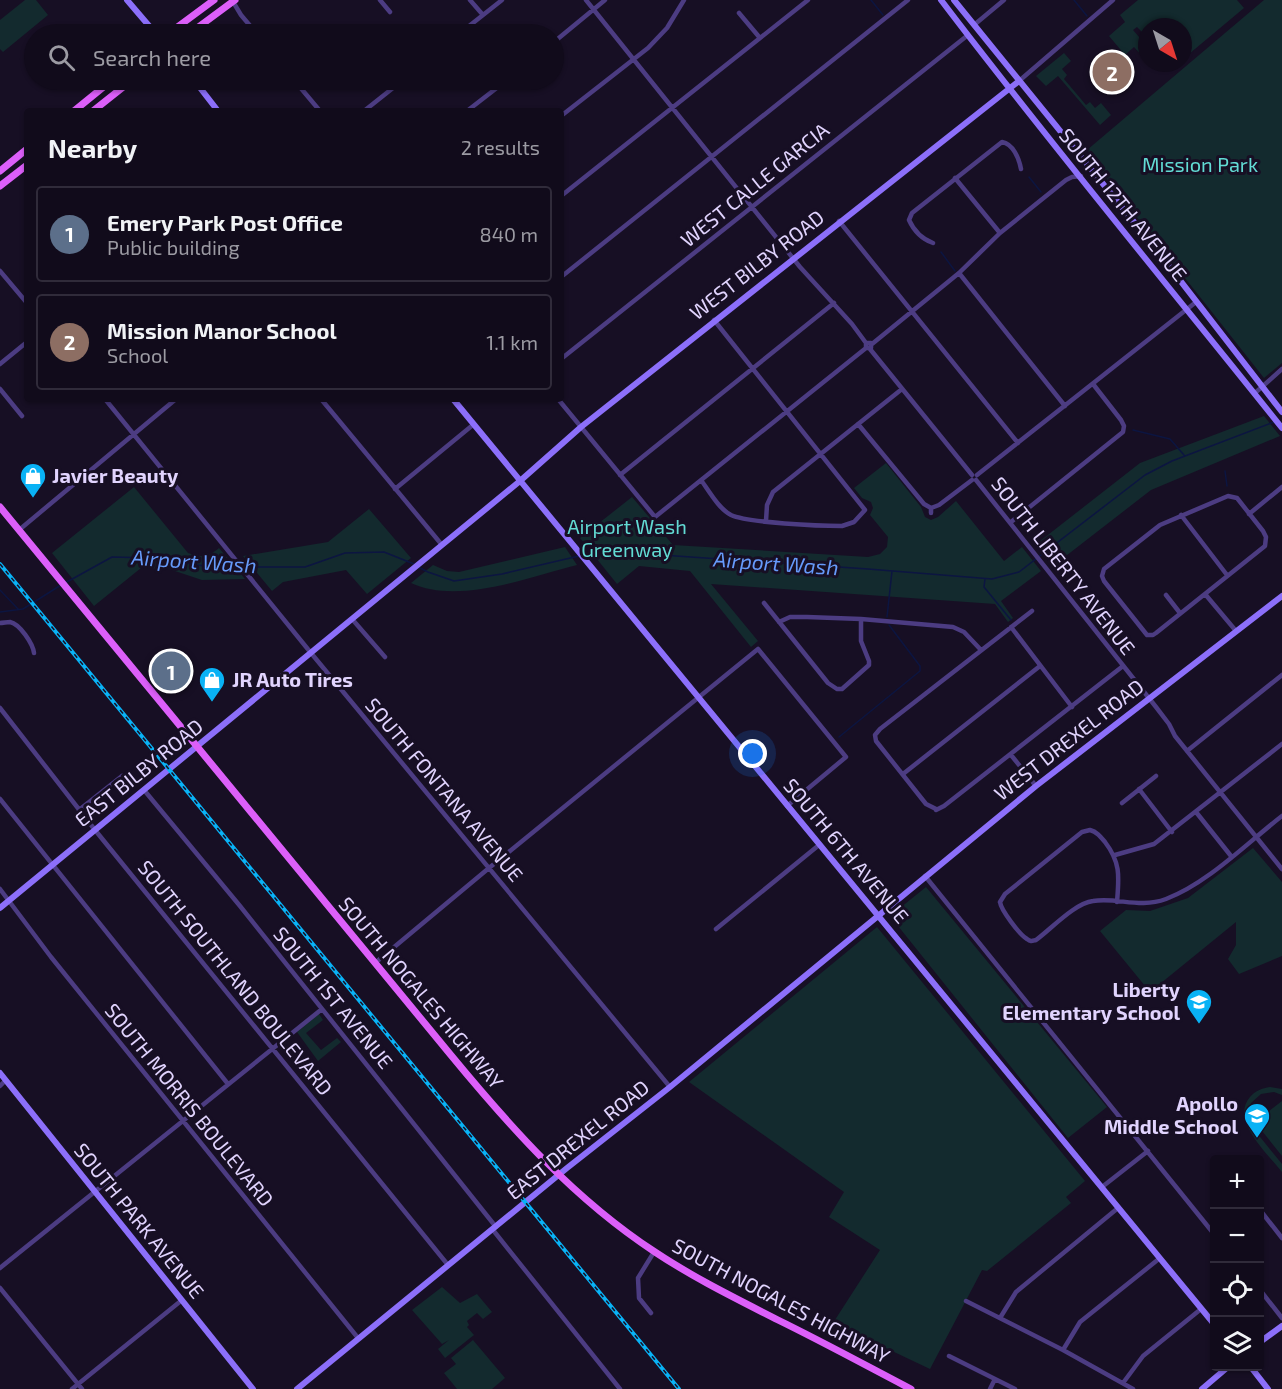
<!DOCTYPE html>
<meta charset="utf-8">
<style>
body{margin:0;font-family:"Exo 2",sans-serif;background:#1a1424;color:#f1f3f6}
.controls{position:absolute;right:18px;bottom:18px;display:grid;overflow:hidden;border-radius:6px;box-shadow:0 2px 4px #0004}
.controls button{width:54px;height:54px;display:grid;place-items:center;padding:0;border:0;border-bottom:2px solid #302b3a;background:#110b1b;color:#f1f3f6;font:30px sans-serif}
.compass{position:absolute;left:1138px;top:18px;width:54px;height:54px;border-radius:50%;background:#110b1b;box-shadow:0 2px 4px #0004;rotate:141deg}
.you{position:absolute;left:753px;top:754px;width:21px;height:21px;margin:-15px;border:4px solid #fff;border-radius:50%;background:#1a73e8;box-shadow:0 0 0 9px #1a73e833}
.badge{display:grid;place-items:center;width:39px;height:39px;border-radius:50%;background:#d93025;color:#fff;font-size:20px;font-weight:700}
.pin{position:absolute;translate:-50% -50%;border:3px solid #fff;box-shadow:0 2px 6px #0006}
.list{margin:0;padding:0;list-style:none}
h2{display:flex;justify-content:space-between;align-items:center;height:78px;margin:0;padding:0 24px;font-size:26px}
h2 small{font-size:20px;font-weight:400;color:#9c9ba3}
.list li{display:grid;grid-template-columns:39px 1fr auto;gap:18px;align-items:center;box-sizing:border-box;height:96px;margin:0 12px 12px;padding:0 12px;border:2px solid #302b3a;border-radius:6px}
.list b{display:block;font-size:22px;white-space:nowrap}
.list p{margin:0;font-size:20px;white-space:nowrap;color:#9c9ba3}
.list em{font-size:20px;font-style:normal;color:#9c9ba3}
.icon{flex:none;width:33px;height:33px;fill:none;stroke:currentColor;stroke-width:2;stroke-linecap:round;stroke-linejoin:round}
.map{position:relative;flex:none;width:1282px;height:1389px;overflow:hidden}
.search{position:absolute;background:#110b1b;box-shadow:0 2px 4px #0004;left:24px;top:24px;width:540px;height:66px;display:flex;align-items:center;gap:15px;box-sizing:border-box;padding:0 21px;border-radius:33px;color:#9c9ba3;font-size:22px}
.panel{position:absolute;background:#110b1b;box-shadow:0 2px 4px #0004;left:24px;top:108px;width:540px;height:294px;border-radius:6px}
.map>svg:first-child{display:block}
</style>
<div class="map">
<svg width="1282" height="1389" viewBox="0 0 1282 1389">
<rect width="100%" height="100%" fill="#170f24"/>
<path fill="#132a2e" d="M25,0h11l12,15 -45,37 -3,-3v-29z
M1138,0h99l7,8 -61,51v-32h-36v10l-10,-10 -4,3 14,16v10l-3,2 -10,-11 -9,8 -16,-19 16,-14 -5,-7z
M1264,0h18v363l-18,15 -177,-224 2,-2 -2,-2z
M1064,53l7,8 -9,8 5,6 -3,4 22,26 4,-3 5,6 6,-5 10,12 -11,10 -42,-49 -12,10 -10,-10z
M1264,416l16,20 -129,54 -98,76 -18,-21 105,-82z
M886,463l35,44 4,10 6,3 7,-3 18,-16 48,60 18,-14 19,24 -40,30 12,17 -5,4 -13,-18 -284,-20 47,57 -7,6 -61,-76 -51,-5 -22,18 -37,-46 52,-41 41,48 195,12 12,-3 7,-7 1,-10 -18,-22 3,-7 -2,-6 -9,-4 -8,-10z
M134,487l54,66c14,5 20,4 31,-5l26,31 -43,1 -33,-11 -28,-1 -47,38 -42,-53z
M369,509l42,49 -44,36 -21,-24 -63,12 -11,9 -29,-35 85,-14z
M565,547l12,18c-48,12 -119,40 -166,18l22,-18 14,6 12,1z
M1253,848l29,34v74l-43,18 -11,-15 8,-14v-23l-86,70 -50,-61 26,-21 24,1 38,-13z
M926,887l181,220 -39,31 -178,-222z
M877,927l208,254 -19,16 5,6 -84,68 -5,-1 -52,99 -97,-46 47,-73 -51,-33 15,-25 -155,-110z
M319,1014l4,6 -17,13 15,17 16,-12 4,4 -23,19 -21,-29z
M1270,1087l12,2v6l-8,-3 -13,2 -10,9 -2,13 3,11 30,37v8c-14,-18 -52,-52 -32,-75 5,-6 12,-9 20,-10z
M1282,1101v55l-27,-34z
M442,1287l18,16 17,-9 15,18 -9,7 -6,-6 -10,8 2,4 -2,2 7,8 -29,23 -7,-9 11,-9 -7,4 -30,-34z
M473,1340l32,38 -13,11h-35l-13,-16 12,-9 -5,-6z"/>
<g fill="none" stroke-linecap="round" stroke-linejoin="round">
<path stroke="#0c1541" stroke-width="1.5" d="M871,0l12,15
M1074,0l13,16
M1029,177l12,15
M941,252l14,19
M1133,430l37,9 14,16
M1225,471l2,15
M583,555l20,-4 265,18 124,10 27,-7 126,-97 27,-14 102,-39
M244,567h61l40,-14 39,-1 30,12
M418,567l10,5 26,9 48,-7 77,-18
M985,579l-1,8 27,33
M65,583l47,-26 42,1 63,10 22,-1
M0,590l18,19
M0,612l23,-3 38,-24
M887,617l5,-46
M839,737l81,-66v-5l-31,-41"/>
<path stroke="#4c3c82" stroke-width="4.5" d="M232,0l9,15 16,19
M380,0l10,12
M470,0l13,15
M586,0l214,267 52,57 14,19v5h5v-5h-5
M739,13l21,25
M974,25l30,-25
M459,34l43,-34
M554,42l51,-42
M294,80l26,31
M1019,81l94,-81
M364,111l39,-31
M467,111l40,-31
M561,116l87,-68 19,-20 17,-28
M955,178l45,55
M561,196l247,-196
M839,221l179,222
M933,243c-11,-4 -19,-12 -24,-23l3,-7 90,-71c11,2 17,16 19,27
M0,271l27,32
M959,273l106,133
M561,277l347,-277
M872,344l87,-71 41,-40 66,-53 6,-3 9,-1
M870,349l102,126
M561,359l407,-324
M0,364l27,-22
M0,389l22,27
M1255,393l27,-24
M105,399l206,254 359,434
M321,399l121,146
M558,399l97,118 211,-169
M858,424l66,80 7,4
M620,475l214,-172
M977,475l219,-173
M701,480c8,11 18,29 30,35 17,8 89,11 111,11l12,-4 11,-12 -151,-190
M976,480l180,227 13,17 6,12 107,133
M395,489l79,-65
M1228,496l9,2 26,33 3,6 -1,9 -109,87 -3,2h-6l-43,-54 -2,-5 2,-7 56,-44z
M931,513v-5l8,-3 33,-25
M1249,514l33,-27
M1181,515l46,60
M766,521l1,-16 6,-13 129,-103
M1011,522l112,-90 1,-6 -3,-6 -28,-36
M19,530l157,-131
M1205,594l31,37
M1166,595l14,18
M764,603l64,80 9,6
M352,619l33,38
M779,622l11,-5h17l54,2 92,8 11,5 17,18
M0,623c3,0 7,-1 10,-1 10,2 23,22 24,31
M1011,627l61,80
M837,689h5l27,-24v-4l-8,-20v-22
M0,708l95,122 353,435
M1187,751l95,-76
M1011,755l25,31
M903,774l137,-108
M1139,789l33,43
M144,790l96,116 256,321
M0,799l228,285
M1122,803l34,-27
M936,809l-10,-5 -50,-63 -1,-6 5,-6 152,-118
M79,810l43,-34
M936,810l8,-4 179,-140
M1196,812l35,44
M1090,830c7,2 10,6 15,12 16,21 14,35 12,60
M1115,855l39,-11 128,-100
M925,876l289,358
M0,889l51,68 307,381
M1000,902c1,8 19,32 27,37 4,3 5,2 9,1 15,-11 39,-37 57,-39 25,-4 46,8 73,-2 42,-16 81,-56 116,-83
M1000,902l5,-8 77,-62 8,-2
M716,929l103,-84
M375,963l114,-95 269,-219 88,108 -59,49
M0,1086l6,-6
M1102,1187l46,-36
M1260,1210l22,28
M493,1230l127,159
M0,1268l322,-259
M0,1288l82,101
M1260,1290l22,28
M966,1301l97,49 70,39
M651,1313l-12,-15 -1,-20 16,-26
M1000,1318l16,-26 102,-84
M1063,1350l17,-28 80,-64
M949,1356l46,23 -5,10
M995,1379l20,10
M1123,1383l20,-27 58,-47
M72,1389l110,-89"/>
<path stroke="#8c6ffa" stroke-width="6" d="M127,0l29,34
M941,0c110,145 227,285 341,428
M954,0l201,248 127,164
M194,80l24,31
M453,399l761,925
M0,908l442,-363 78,-64 61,-54 438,-346
M0,1073l253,316
M1260,1342l22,-16
M1250,1366l18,23
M297,1389l270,-221 103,-81 366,-301 246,-190
M1202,1389l27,-23"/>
<path stroke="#dc5ff9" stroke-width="7" d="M168,34l46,-34
M189,34l46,-34
M74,111l38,-31
M93,111l39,-31
M0,171l27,-22
M0,186l27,-21
M0,507l450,547c61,74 124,145 205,198 39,26 82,47 123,68 45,22 89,46 133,69"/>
<g stroke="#09b2f5" stroke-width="4">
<path id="rail" d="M0,564l679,825"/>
</g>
<use href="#rail" stroke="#170f24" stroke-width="1.5" stroke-dasharray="4.5" stroke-linecap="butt"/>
</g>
<defs>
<g id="shop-pin" transform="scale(1.35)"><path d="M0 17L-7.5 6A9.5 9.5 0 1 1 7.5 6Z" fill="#09b2f5" stroke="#170f24"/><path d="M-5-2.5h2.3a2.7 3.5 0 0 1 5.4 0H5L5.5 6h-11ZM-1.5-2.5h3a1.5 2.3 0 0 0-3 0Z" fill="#fff"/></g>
<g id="school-pin" transform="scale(1.35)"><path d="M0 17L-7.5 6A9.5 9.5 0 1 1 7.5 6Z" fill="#09b2f5" stroke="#170f24"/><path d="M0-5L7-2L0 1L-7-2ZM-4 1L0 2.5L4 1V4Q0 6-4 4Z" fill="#fff"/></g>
</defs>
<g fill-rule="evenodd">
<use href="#shop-pin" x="33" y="476"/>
<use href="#shop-pin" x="212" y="680"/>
<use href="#school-pin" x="1199" y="1002"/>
<use href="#school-pin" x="1257" y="1116"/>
</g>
<g text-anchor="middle" stroke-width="6" stroke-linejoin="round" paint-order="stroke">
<g font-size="20" fill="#62dbd4" stroke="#170f24">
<text x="1200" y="172">Mission Park</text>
<text x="627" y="534">Airport Wash<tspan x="627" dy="23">Greenway</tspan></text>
</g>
<g font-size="20" fill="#e1d4fe" stroke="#170f24">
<text transform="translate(755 185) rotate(-39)" y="7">WEST CALLE GARCIA</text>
<text transform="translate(1123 205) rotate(51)" y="7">SOUTH 12TH AVENUE</text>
<text transform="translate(757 265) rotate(-38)" y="7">WEST BILBY ROAD</text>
<text transform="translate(1063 566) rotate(52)" y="7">SOUTH LIBERTY AVENUE</text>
<text transform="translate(1069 740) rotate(-38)" y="7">WEST DREXEL ROAD</text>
<text transform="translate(139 773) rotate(-39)" y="7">EAST BILBY ROAD</text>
<text transform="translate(444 790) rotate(50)" y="7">SOUTH FONTANA AVENUE</text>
<text transform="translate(846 851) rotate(50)" y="7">SOUTH 6TH AVENUE</text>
<text transform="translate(235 978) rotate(51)" y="7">SOUTH SOUTHLAND BOULEVARD</text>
<text transform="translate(421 993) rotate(50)" y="7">SOUTH NOGALES HIGHWAY</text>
<text transform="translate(333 998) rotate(51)" y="7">SOUTH 1ST AVENUE</text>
<text transform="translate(189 1105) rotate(51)" y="7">SOUTH MORRIS BOULEVARD</text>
<text transform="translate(578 1140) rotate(-39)" y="7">EAST DREXEL ROAD</text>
<text transform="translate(139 1221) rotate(51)" y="7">SOUTH PARK AVENUE</text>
<text transform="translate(781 1301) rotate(28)" y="7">SOUTH NOGALES HIGHWAY</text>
</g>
<g font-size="20" font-weight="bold" fill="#e1d4fe" stroke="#170f24" text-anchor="start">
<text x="52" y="483">Javier Beauty</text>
<text x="232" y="687">JR Auto Tires</text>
<text x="1180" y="997" text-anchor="end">Liberty<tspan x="1180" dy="23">Elementary School</tspan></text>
<text x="1238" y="1111" text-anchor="end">Apollo<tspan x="1238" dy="23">Middle School</tspan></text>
</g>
<g font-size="21" font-style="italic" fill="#669afa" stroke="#170f24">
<text transform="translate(194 562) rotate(4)" y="7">Airport Wash</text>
<text transform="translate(776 564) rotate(4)" y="7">Airport Wash</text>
</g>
</g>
</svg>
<div class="controls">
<button>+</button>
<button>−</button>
<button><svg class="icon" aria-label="locate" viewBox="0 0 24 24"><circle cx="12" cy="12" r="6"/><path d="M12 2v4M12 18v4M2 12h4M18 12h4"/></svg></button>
<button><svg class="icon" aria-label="layers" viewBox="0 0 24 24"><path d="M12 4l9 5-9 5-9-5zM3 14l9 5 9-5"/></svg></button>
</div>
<svg class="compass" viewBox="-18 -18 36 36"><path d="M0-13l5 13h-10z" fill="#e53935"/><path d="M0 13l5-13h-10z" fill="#9c9ba3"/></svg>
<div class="you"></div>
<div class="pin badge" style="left:171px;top:671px;background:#5c6f8a">1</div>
<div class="pin badge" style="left:1112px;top:72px;background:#8d6e63">2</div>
<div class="search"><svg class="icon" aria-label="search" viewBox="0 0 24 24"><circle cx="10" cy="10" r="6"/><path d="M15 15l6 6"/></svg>Search here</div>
<section class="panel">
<h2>Nearby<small>2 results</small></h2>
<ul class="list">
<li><span class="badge" style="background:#5c6f8a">1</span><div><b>Emery Park Post Office</b><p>Public building</p></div><em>840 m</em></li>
<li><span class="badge" style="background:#8d6e63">2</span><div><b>Mission Manor School</b><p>School</p></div><em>1.1 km</em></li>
</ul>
</section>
</div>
